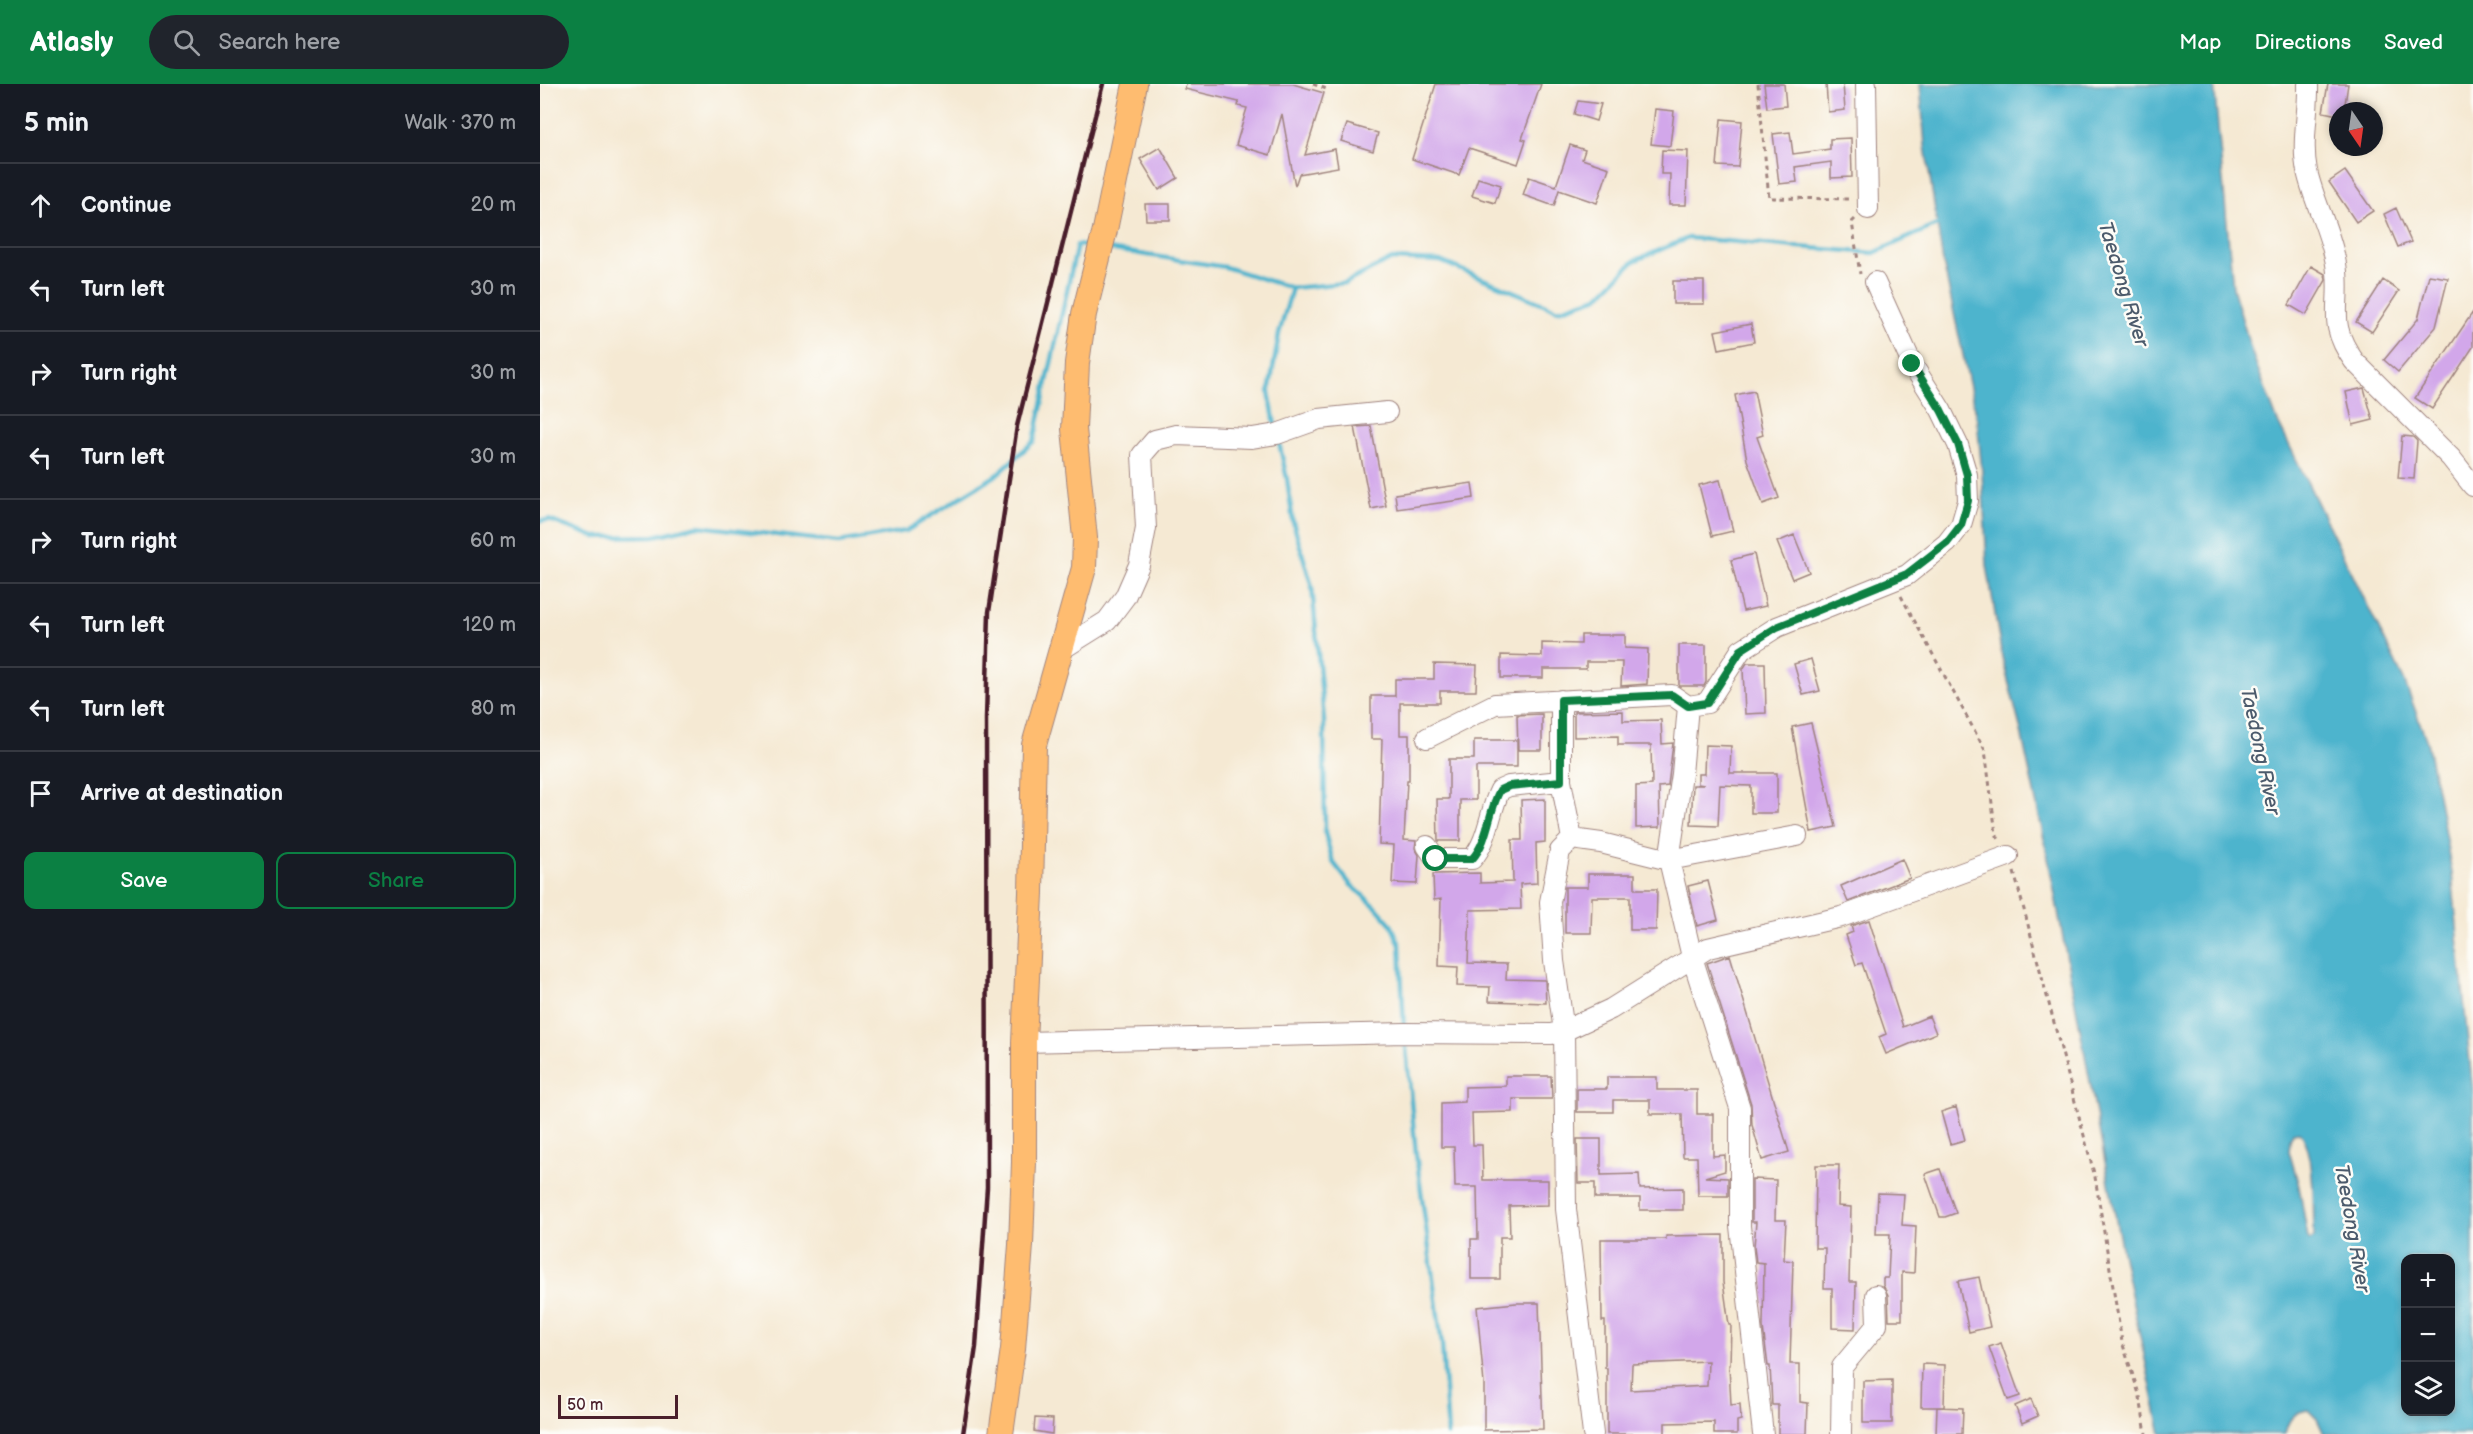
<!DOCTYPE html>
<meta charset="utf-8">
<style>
body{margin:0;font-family:"Balsamiq Sans",sans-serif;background:#20242c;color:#f1f3f6}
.controls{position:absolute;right:18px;bottom:18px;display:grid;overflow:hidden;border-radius:12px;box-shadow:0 3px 9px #0003}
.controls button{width:54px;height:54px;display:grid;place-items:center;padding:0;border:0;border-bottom:2px solid #363941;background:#171b24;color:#f1f3f6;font:30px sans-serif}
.compass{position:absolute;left:1789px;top:18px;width:54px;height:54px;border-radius:50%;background:#171b24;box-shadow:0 3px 9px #0003;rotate:167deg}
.scale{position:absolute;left:18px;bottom:15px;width:120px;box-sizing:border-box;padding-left:6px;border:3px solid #4a1f2b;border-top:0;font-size:16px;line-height:21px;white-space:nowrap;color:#4a1f2b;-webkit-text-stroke:4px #fdfcf7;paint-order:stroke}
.stop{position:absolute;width:18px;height:18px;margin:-14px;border:4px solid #0b8043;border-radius:50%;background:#fff}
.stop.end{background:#0b8043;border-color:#fff;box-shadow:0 2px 6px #0008}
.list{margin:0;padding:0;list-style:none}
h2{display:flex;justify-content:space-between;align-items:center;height:78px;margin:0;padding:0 24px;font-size:26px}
h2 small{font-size:20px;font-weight:400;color:#9ea1a6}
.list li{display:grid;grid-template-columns:39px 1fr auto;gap:18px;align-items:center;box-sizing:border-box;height:84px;padding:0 24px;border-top:2px solid #363941}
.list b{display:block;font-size:22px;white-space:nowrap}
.list em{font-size:20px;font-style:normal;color:#9ea1a6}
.actions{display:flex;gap:12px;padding:18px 24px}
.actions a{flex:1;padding:14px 0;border:2px solid #0b8043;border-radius:12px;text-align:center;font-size:21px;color:#0b8043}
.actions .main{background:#0b8043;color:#fff}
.icon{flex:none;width:33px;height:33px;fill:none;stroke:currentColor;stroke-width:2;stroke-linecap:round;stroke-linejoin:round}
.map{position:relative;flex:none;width:1933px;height:1350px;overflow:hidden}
header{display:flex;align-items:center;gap:36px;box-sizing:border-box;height:84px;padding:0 30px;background:#0b8043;color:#fff}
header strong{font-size:28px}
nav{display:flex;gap:33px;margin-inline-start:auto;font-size:21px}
.search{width:420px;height:54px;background:#20242c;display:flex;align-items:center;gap:15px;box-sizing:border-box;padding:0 21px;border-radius:33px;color:#9ea1a6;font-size:22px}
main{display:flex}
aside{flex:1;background:#171b24}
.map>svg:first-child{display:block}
</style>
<header>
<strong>Atlasly</strong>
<div class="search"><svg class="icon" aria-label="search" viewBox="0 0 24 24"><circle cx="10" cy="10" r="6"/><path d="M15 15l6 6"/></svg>Search here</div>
<nav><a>Map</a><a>Directions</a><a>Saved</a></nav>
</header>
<main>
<aside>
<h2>5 min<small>Walk · 370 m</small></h2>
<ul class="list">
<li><svg class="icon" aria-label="ahead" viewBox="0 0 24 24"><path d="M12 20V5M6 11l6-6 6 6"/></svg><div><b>Continue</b></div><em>20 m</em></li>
<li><svg class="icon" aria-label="left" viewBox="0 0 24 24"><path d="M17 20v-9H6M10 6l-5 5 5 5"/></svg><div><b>Turn left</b></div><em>30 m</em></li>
<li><svg class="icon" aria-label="right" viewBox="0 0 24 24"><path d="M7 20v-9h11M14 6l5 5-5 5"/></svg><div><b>Turn right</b></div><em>30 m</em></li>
<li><svg class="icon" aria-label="left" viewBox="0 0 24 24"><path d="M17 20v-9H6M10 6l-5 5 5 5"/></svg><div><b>Turn left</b></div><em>30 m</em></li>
<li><svg class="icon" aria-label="right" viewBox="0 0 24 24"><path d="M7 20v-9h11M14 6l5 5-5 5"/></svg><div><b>Turn right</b></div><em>60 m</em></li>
<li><svg class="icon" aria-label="left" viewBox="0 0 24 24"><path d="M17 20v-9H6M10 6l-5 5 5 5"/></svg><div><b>Turn left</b></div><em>120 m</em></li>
<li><svg class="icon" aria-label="left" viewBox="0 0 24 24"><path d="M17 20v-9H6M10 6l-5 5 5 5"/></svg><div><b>Turn left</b></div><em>80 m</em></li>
<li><svg class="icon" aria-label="arrive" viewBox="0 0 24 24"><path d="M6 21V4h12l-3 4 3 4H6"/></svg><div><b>Arrive at destination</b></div></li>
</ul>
<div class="actions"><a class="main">Save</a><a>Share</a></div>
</aside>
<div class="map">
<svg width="1933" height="1350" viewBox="0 0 1933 1350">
<rect width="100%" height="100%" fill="#fdfcf7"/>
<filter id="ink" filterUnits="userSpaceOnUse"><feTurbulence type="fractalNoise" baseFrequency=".0167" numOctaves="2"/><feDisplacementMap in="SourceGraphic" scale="12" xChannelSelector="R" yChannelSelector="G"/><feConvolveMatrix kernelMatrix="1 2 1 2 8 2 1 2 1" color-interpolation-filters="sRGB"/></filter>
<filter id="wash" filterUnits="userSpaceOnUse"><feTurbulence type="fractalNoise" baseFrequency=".008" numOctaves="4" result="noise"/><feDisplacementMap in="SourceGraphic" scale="24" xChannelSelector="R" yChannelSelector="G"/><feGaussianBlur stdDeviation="1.35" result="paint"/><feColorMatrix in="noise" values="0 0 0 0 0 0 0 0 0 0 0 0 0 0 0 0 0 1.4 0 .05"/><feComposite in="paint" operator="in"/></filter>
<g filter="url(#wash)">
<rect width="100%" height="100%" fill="#f5e9d3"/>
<path fill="#4eb4cd" stroke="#4c6a7c" stroke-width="1.5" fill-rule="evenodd" d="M1380,0h294l19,204 19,65 25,67 127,260 23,62 11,53 14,78 21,222v339h-149l-7,-15 -9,-9c-15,2 -20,10 -23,24h-124l-39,-182 -75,-399 -27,-126 -18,-70 -15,-92 -5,-93 -5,-52 -34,-158 -18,-116zM1759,1048c17,14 14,82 15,105l-4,3 -2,-2 -9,-52 -10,-35 1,-11 3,-7zM1866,1174h44v154h-44z"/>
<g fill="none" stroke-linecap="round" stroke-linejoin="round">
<path stroke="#4eb4cd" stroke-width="4.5" d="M568,165l117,18 67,21 53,-5 47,-24 48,2 118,49 40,-13 36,-36 54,-23 186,15 67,-30
M736,346l-7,-38 10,-58 13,-46
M738,354l9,41 6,43 19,65 12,133 1,113 8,29 17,22 26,23 15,17 9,21 4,84
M0,437l9,-1 46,17 59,-1 44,-10 141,16 67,-11 89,-55 39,-35 43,-196 17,2
M865,953l11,117 26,190 6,90"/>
</g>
<g id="blocks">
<path fill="#d2a7ea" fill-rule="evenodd" d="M646,0h107l31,9 -19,62 30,-6 3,18 -39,7 -4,12 -13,-72 -12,41 -34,-10 11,-37 -9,-2 1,-4 -54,-13z
M896,0h105l-19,55 4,1 -8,24 -49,-16 -10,27 -47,-16z
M1224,0h20l2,22 -19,2z
M1286,0h17l2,26 -17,2z
M1788,0h20l-4,27h-6v4l-15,-3z
M1038,17l23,3 -5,17 -22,-7z
M1115,25l19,2 -4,35 -19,-2z
M1181,35l21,2 -4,46 -21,-1z
M807,40l31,9 -5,18 -32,-10z
M1250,48l3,22 37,-5v-10l21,-1 1,39 -21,1v-16l-36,5 2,15 -18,2 -6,-50z
M1030,61l15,5 -3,9 27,9 -12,35 -38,-13 -5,16 -31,-11 6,-18 27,9z
M620,63l18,31 -19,12 -19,-31z
M1122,66l26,1 -2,54h-17l1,-31h-9z
M1805,87l28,40 -17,11 -27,-40z
M938,94l23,7 -6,18 -23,-7z
M605,120h25v16h-24z
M1856,124l15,34 -13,5 -14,-33z
M1771,182l14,8 1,6 -20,35 -17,-10z
M1889,191l19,3 -12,49 -38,45 -14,-12 34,-41z
M1843,196l16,11 -27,41 -16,-10z
M1133,197h31v23h-31z
M1933,228v35l-41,62 -17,-11z
M1211,240l3,18 -35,7 -4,-18z
M1824,304l9,32 -20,5 -7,-33z
M1214,307l9,44 -6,2 22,61 -16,6 -16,-44 -12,-65z
M831,342l15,80 -15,3 -16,-82z
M1862,352l11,1 4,4 -3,38 -16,-1z
M1180,396l13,51 -21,5 -13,-51z
M932,399l2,15 -77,11 -2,-15z
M1254,451l15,37 -17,7 -15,-37z
M1214,470l12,52 -23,5 -12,-51z
M1041,551h44v13l23,1 -1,35 -26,2 1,-24h-36v7h-43v9h-42v-23l41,1v-13l39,1z
M1139,561h27v37l-2,4h-25z
M1271,575l9,32 -17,4 -9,-31z
M1207,579h18l1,50 -21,1 -2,-45z
M894,580l43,1 -1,26h-36v12h-40v32h9v46h-2l-3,59 12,1 -1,7 4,7 -2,29 -25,-1 2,-38 -15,-1 3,-105h-11v-43h24v-17h39z
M1083,627v10l38,-1 1,24 11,-1 -5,43 -9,1 1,40 -24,1v-42l16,-1 -1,-40h-33v-9l-44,1v-25z
M1002,630v36h-24l-1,-35z
M1271,639l25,104 -25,5 -19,-105z
M934,656h43v27h-41v33h-16v41h-22l-1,-42h12v-40h25z
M1165,661l26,1 -1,27h47v40h-26v-27l-31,-1 -2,41 -27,-1 2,-40h11l-6,-1v-10h6z
M1005,715v43l-9,1 1,40 -17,1 1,25 -51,1 -2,53 39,1 -1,15 39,1 1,23 -57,-2 1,-14 -33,-1 1,-19 -19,-1 2,-67 -7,1 -1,-26 47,-1v10l33,-1 -1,-42h10l-1,-40z
M1362,775l8,19 -62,24 -7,-16z
M1048,790h47v15h22l-1,41h-26v-33h-38l-1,36h-26v-46h23z
M1168,797l10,39 -21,6 -9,-40z
M1329,836l34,107 26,-11 7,17 -50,21 -7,-17 7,-3 -24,-71 -6,2 -10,-30 7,-3 -2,-6z
M1190,871l59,197 -27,8 -10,-35 -1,-21 -44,-141z
M966,992h45l1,23h-39v13l-41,1 1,32h9l1,35h65v25l-39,1 1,31h-10v42h-29v-40h7l-1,-52h-22l-1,-40h-13v-44l24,-1v-15l41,-1z
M1067,993h50v13h40v24h16v42l12,-1v16l-20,6 23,1v18h-30l-1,-39h-14l-1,-43h-32v-14h-37v12h-36v-23h30z
M1416,1023l9,33 -15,4 -9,-32z
M1037,1055h24v36l38,-1 1,15 43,-1v22h-43v-12h-45v-15h-17z
M1276,1081h23l-1,41 13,1 -2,75h7l-1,47 -23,-1v-40h-8l1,-40h-10z
M1400,1085l16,44 -11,4h-5l-15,-43z
M1212,1095l24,1 -1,40h11l-2,40 9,1 -3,103h10v38l8,1 -1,31h-29v-29h-6l-2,-39h-2l-5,-39 1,-64 -8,-1 -2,-15 2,-25h-4z
M1338,1109l26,1 -2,31 14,1 -2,47 -12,-1v48h-13l-1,-25 -5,-10v-7h5l2,-44h-14z
M1183,1151v47l6,43h2l-1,40h-1l2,40 9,-1 1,16 -4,1v13h-23v-12l-49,1v11h-58v-66h-2v-47h-3l-1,-82h65v-3zM1168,1277l-1,25 -76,4 1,-26z
M1439,1193l11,50 -21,5 -11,-51z
M976,1219h23l4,126 -59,1v-46l-7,-77z
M1461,1259l19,53 -12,4 -19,-53z
M1382,1280l23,1 -1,42h-23z
M1352,1296v43h-29v-42z
M1491,1315l7,17 -16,7 -7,-17z
M1397,1323l26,1 -1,26h-26z
M495,1334l18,1 -1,15 -18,-3z"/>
</g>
</g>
<g filter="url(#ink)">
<use href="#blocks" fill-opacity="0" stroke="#a0847f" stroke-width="1.5"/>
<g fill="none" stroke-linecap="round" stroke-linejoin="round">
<g stroke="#a0847f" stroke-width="22">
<path id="minor" d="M1326,0l2,125
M1768,0c1,29 -7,58 -1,87 7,32 24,61 29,93 7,42 -11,57 18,97l97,97 22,28
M519,567l48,-30 18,-24 14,-32 7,-37 -4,-73 13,-15 21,-5 76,3 25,-4 42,-15 68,-7
M1021,616v81l11,58
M887,654l68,-34 177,-9 16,11
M887,762l9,13h36c17,-19 17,-47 28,-69l9,-4 52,-5
M484,958l381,-9 146,1 13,-3 47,-22 97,-61 133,-31 167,-61
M1053,1350l-27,-225 -2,-178 -10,-70 -4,-59 10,-51 12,-12 29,4 68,17 128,-24
M1223,1350l-23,-208v-118l-48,-151 -23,-97 13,-86 6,-68 19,-3 34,-53 36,-23 130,-52 40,-32 14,-18 7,-24 -1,-26 -9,-30 -17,-35 -29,-46 -37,-82
M1301,1350l1,-67 35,-42 -1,-30"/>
</g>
<g stroke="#a0847f" stroke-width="26">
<path id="major" d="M461,1350l12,-85 8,-104 3,-83v-120l7,-149 3,-148 50,-177 1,-30 -11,-109 3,-66 7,-49 21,-84 30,-146"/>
</g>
<path stroke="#a0847f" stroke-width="3" stroke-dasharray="4.5 4.5" stroke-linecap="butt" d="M773,0l16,6
M1218,0l11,114 82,1
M1315,135l-3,3 8,52
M1361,512l84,154 11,84 4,7
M1474,788l81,305 27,165 18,55 6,37"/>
<use href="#minor" stroke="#fff" stroke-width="20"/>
<use href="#major" stroke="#febc70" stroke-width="24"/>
<path stroke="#4a1f2b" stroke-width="4.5" d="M423,1350l13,-87 11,-160 -1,-468 3,-107 28,-186 86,-342"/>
</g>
</g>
<g fill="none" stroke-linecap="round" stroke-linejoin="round" filter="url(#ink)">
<path stroke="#0b8043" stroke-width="8" d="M896,775h36c17,-19 16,-47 28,-69l9,-4 52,-5v-81l111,-5 16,11 19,-3 34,-53 36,-23 130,-53 40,-31 14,-18 7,-24 -1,-26 -9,-31 -17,-34 -29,-46"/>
</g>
<g text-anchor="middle" stroke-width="5" stroke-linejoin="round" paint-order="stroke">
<g font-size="20" font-style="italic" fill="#4c5b6c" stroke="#fdfcf7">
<text transform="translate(1584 200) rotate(73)" y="7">Taedong River</text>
<text transform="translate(1721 667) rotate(78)" y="7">Taedong River</text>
<text transform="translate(1813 1144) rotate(80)" y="7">Taedong River</text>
</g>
</g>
</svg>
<div class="controls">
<button>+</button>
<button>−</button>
<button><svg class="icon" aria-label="layers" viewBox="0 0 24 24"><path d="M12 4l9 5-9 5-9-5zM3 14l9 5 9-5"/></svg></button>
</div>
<svg class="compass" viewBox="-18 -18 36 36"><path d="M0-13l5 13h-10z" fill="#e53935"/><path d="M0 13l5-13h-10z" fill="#9ea1a6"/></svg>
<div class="scale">50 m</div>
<div class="stop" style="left:896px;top:775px"></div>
<div class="stop end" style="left:1372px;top:280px"></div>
</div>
</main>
